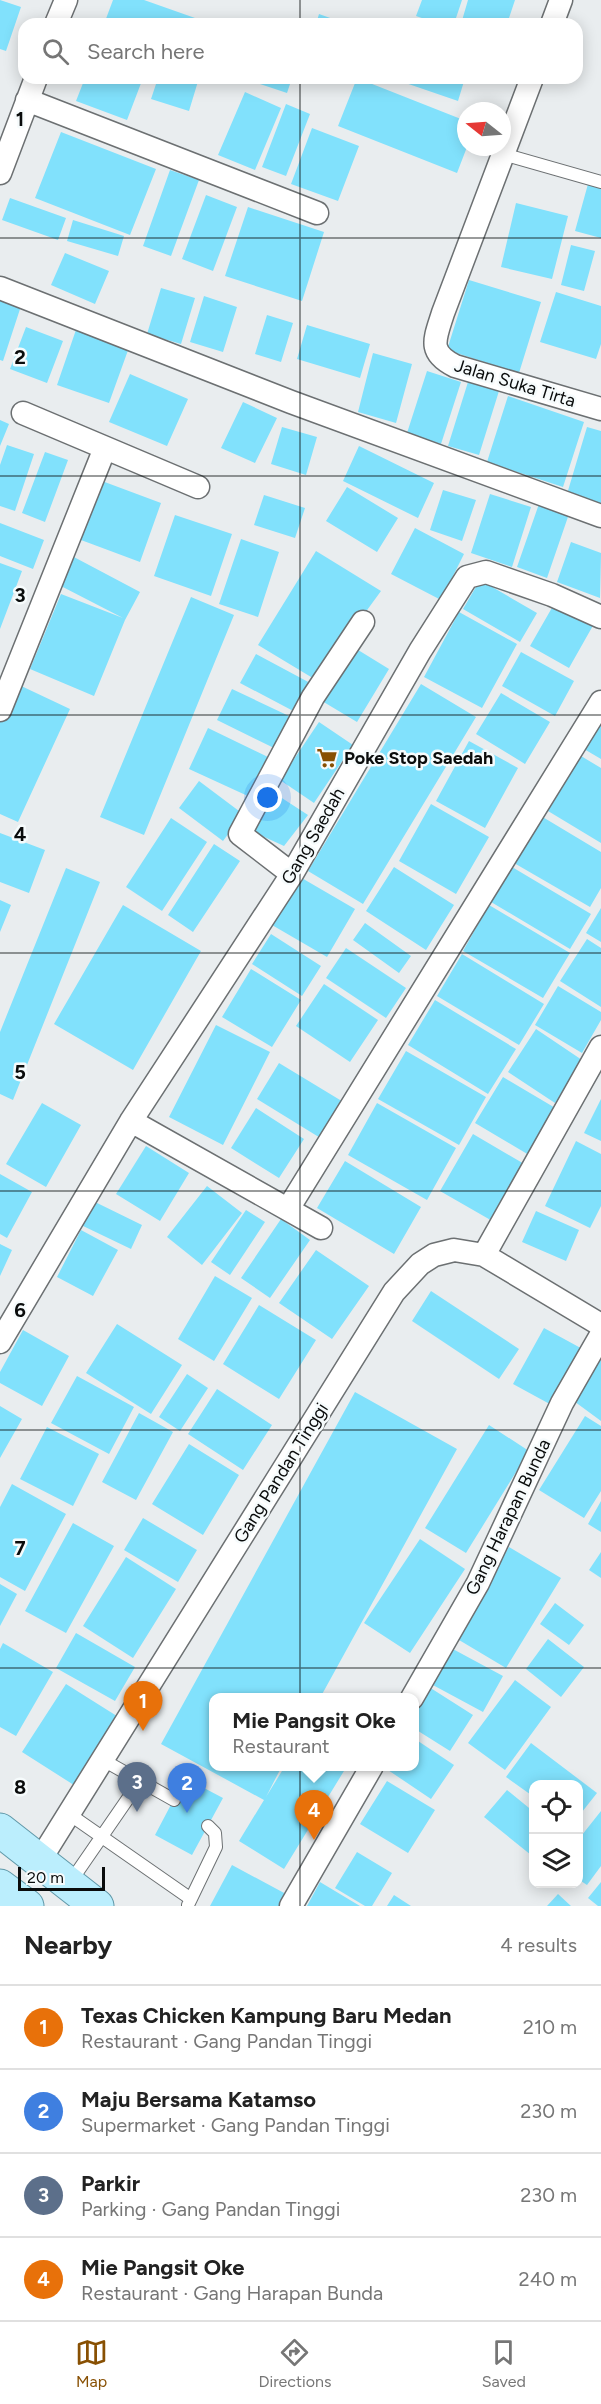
<!DOCTYPE html>
<meta charset="utf-8">
<style>
body{margin:0;font-family:Figtree,sans-serif;background:#f2f2f2;color:#222}
.controls{position:absolute;right:18px;bottom:18px;display:grid;overflow:hidden;border-radius:12px;box-shadow:0 3px 15px #0003}
.controls button{width:54px;height:54px;display:grid;place-items:center;padding:0;border:0;border-bottom:2px solid #e0e0e0;background:#fff;color:#222;font:30px sans-serif}
.compass{position:absolute;left:457px;top:102px;width:54px;height:54px;border-radius:50%;background:#fff;box-shadow:0 3px 15px #0003;rotate:287deg}
.scale{position:absolute;left:18px;bottom:15px;width:87px;box-sizing:border-box;padding-left:6px;border:3px solid #0a0c0c;border-top:0;font-size:16px;line-height:21px;white-space:nowrap;color:#0a0c0c;-webkit-text-stroke:4px #f6fbfc;paint-order:stroke}
.you{position:absolute;left:268px;top:798px;width:21px;height:21px;margin:-15px;border:4px solid #fff;border-radius:50%;background:#1a73e8;box-shadow:0 0 0 9px #1a73e833}
.badge{display:grid;place-items:center;width:39px;height:39px;border-radius:50%;background:#885003;color:#fff;font-size:20px;font-weight:700}
.pin{position:absolute;translate:-50% -50px;filter:drop-shadow(0 2px 3px #0008)}
.pin::after{content:'';position:absolute;top:32px;width:21px;height:18px;background:inherit;clip-path:polygon(0 0,100% 0,50% 100%)}
.popup{position:absolute;left:209px;top:1693px;width:210px;height:78px;box-sizing:border-box;display:grid;place-content:center;border-radius:12px;background:#fff;filter:drop-shadow(0 2px 4px #0005);font-size:20px;white-space:nowrap;color:#767676}
.popup b{font-size:22px;color:#222}
.popup::after{content:'';position:absolute;left:50%;top:100%;margin-left:-12px;border:12px solid transparent;border-top-color:#fff}
.list{margin:0;padding:0;list-style:none}
h2{display:flex;justify-content:space-between;align-items:center;height:78px;margin:0;padding:0 24px;font-size:26px}
h2 small{font-size:20px;font-weight:400;color:#767676}
.list li{display:grid;grid-template-columns:39px 1fr auto;gap:18px;align-items:center;box-sizing:border-box;height:84px;padding:0 24px;border-top:2px solid #e0e0e0}
.list b{display:block;font-size:22px;white-space:nowrap}
.list p{margin:0;font-size:20px;white-space:nowrap;color:#767676}
.list em{font-size:20px;font-style:normal;color:#767676}
.icon{flex:none;width:33px;height:33px;fill:none;stroke:currentColor;stroke-width:2;stroke-linecap:round;stroke-linejoin:round}
.map{position:relative;flex:none;width:601px;height:1906px;overflow:hidden}
.search{position:absolute;background:#fff;box-shadow:0 3px 15px #0003;left:18px;right:18px;top:18px;height:66px;display:flex;align-items:center;gap:15px;box-sizing:border-box;padding:0 21px;border-radius:18px;color:#767676;font-size:22px}
.sheet{height:414px;background:#fff}
nav{display:flex;justify-content:space-around;align-items:center;box-sizing:border-box;height:84px;border-top:2px solid #e0e0e0;background:#fff;font-size:16px;color:#767676}
nav a{display:grid;justify-items:center;gap:3px}
nav .on{color:#885003}
.map>svg:first-child{display:block}
</style>
<div class="map">
<svg width="601" height="1906" viewBox="0 0 601 1906">
<rect width="100%" height="100%" fill="#e9edef"/>
<path fill="#81e1fc" d="M0,0l21,7 -15,44 -6,-2z
M113,0h31l68,24h-108z
M422,0h40l-8,24h-15l-23,-8z
M468,0h47l-8,24h-46z
M319,14l28,10h-31z
M85,78h58l-16,42 -51,-19z
M158,78h41l-10,33 -38,-12z
M242,78h50l-5,15z
M357,78l109,43 1,26 -10,26 -119,-47z
M391,78h74l-7,23z
M245,92l36,16 -26,62 -37,-15z
M286,104l24,10 -24,62 -24,-9z
M312,128l47,18 -21,55 -47,-17z
M61,132l95,37 -26,66 -95,-37z
M170,170l29,10 -28,76 -28,-10z
M588,184l13,4v50l-26,-7z
M206,195l31,12 -24,64 -31,-12z
M10,198l56,20 -8,22 -56,-20z
M516,203l52,13 -16,63 -51,-12z
M248,207l76,25 -22,69 -77,-25z
M73,220l51,16 -6,20 -51,-15z
M571,245l24,6 -11,40 -23,-6z
M65,253l44,18 -14,33 -44,-19z
M469,280l72,22 -22,71 -72,-23z
M161,288l34,10 -14,46 -34,-10z
M556,292l45,14v38l-5,15 -56,-17z
M204,296l33,11 -14,45 -33,-10z
M0,299l21,7 -18,55 -3,-1z
M267,315l26,8 -12,39 -26,-8z
M78,324l53,18 -22,61 -52,-18z
M307,325l63,19 -10,34 -63,-19z
M26,327l37,14 -16,42 -37,-14z
M373,353l39,11 -16,59 -38,-11z
M427,371l34,11 -20,62 -34,-11z
M130,374l58,25 -21,47 -58,-24z
M468,382l31,9 -20,64 -31,-9z
M508,396l76,26 -21,65 -76,-25z
M243,402l34,16 -22,45 -34,-15z
M0,420l9,4 -9,22z
M282,427l35,10 -11,38 -35,-11z
M587,427l14,4v73l-34,-10z
M7,445l27,9 -19,57 -15,-5v-41z
M359,446l75,37 -16,35 -75,-37z
M45,452l23,8 -23,62 -23,-9z
M102,481l59,22 -21,59 -59,-22z
M347,487l51,31 -21,34 -51,-31z
M443,490l33,10 -14,41 -32,-11z
M490,494l41,13 -19,60 -41,-14z
M264,495l41,13 -10,30 -41,-13z
M540,501l30,10 -23,67 -30,-11z
M175,515l57,19 -21,62 -57,-20z
M0,523l44,17 -11,29 -33,-13z
M415,528l49,26 -23,46 -50,-26z
M241,539l38,13 -21,65 -39,-13z
M571,542l30,11 -1,45 -43,-16z
M316,551l65,40 -65,89 -58,-35z
M72,556l68,36 -15,28 -31,76 -64,-27 31,-75 62,24 -66,-34z
M0,563l22,8 -22,58z
M480,580l57,33 -17,29 -57,-33z
M191,597l43,18 -90,220 -44,-18z
M557,599l38,23 -26,46 -39,-22z
M459,612l58,32 -35,64 -58,-31z
M350,645l39,24 -32,53 -40,-24z
M521,652l53,29 -19,35 -53,-30z
M256,654l56,30 -15,29 -57,-30z
M17,684l53,25 -52,113 -18,-8v-93z
M421,684l55,33 -113,187 -55,-33z
M232,689l57,27 -15,32 -57,-28z
M501,693l49,29 -25,42 -49,-30z
M601,720v39l-17,-10z
M319,722l34,23 -39,58 -34,-23z
M208,728l60,29 -18,40 -61,-28z
M469,741l49,27 -33,60 -49,-27z
M581,756l20,12v75l-53,-32z
M199,781l44,33 -20,27 -44,-33z
M268,789l40,26 -24,31 -37,-17z
M431,804l58,33 -33,57 -57,-33z
M541,816l60,36v36l-11,19 -76,-44z
M171,818l36,24 -45,69 -36,-24z
M0,833l45,17 -16,43 -29,-11z
M214,844l26,17 -47,71 -25,-17z
M394,867l60,38 -28,45 -60,-39z
M512,867l79,47 -21,35 -79,-47z
M66,868l34,14 -87,218 -13,-6v-62z
M300,877l55,32 -28,48 -55,-32z
M0,900l11,5 -11,27z
M123,905l78,46 -68,119 -79,-46z
M489,905l81,48 -27,45 -80,-47z
M601,908v34l-15,-9z
M365,923l46,33 -12,17 -46,-33z
M271,934l50,32 -19,30 -50,-32z
M587,939l14,9v59l-41,-26z
M346,948l60,40 -20,30 -60,-40z
M462,954l82,50 -25,41 -82,-49z
M251,969l50,31 -29,47 -50,-30z
M324,984l54,36 -28,42 -54,-36z
M558,986l43,26v8l-19,33 -47,-28z
M435,1000l81,49 -28,45 -80,-49z
M216,1025l54,27 -47,93 -54,-28z
M536,1029l46,31 -27,43 -47,-31z
M406,1051l80,46 -27,48 -81,-46z
M279,1063l66,40 -23,36 -65,-40z
M503,1077l54,32 -28,46 -54,-32z
M601,1099v42l-17,-8z
M42,1103l39,22 -35,62 -40,-23z
M377,1103l79,45 -29,52 -79,-45z
M256,1108l48,31 -25,39 -48,-30z
M473,1134l53,31 -32,57 -54,-31z
M576,1141l25,13v52l-11,22 -45,-22z
M146,1146l43,27 -29,48 -44,-27z
M345,1161l76,46 -27,47 -77,-46z
M0,1174l32,18 -25,46 -7,-4z
M207,1186l35,27 -40,52 -35,-28z
M93,1201l49,24 -11,24 -50,-24z
M246,1210l19,12 -35,53 -19,-13z
M536,1211l43,19 -13,31 -44,-19z
M281,1219l29,21 -40,58 -29,-20z
M81,1230l37,20 -25,46 -36,-19z
M0,1244l12,6 -12,26z
M316,1250l53,36 -37,53 -53,-36z
M215,1276l37,22 -38,63 -36,-22z
M431,1291l88,58 -20,30 -87,-58z
M259,1305l57,35 -37,59 -56,-35z
M117,1324l65,41 -31,49 -65,-41z
M544,1328l44,24 -31,56 -44,-24z
M23,1330l46,26 -27,50 -42,-23v-11z
M601,1350v71l-34,-25z
M187,1374l21,14 -28,43 -21,-14z
M77,1376l57,31 -25,47 -58,-31z
M217,1389l55,36 -29,45 -55,-36z
M355,1392l102,57 -137,249h-106v68h68l-16,31 19,-31h62l-63,103 -45,-28 25,-41 -103,-56z
M0,1406l22,13 -22,39z
M139,1413l34,19 -37,68 -34,-18z
M585,1416l16,10v65l-17,27 -45,-28z
M489,1425l40,26 -63,102 -41,-25z
M47,1427l52,27 -26,52 -53,-27z
M189,1444l50,31 -36,60 -51,-31z
M12,1484l54,30 -41,77 -25,-14v-70z
M601,1501v31l-13,-8z
M143,1518l54,32 -19,32 -54,-32z
M73,1523l41,23 -48,87 -41,-22z
M420,1539l45,30 -55,84 -46,-30z
M509,1547l52,31 -55,90 -52,-31z
M601,1552v26l-12,-8z
M126,1557l50,32 -43,69 -50,-32z
M0,1584l17,10 -17,32z
M555,1603l29,22 -15,20 -29,-21z
M76,1633l59,34 -20,34 -59,-33z
M548,1639l36,28 -23,30 -35,-28z
M3,1643l50,29 -37,64 -16,-9v-78z
M451,1648l52,28 -20,36 -52,-28z
M515,1680l36,27 -46,63 -37,-27z
M66,1684l54,34 -43,69 -55,-35z
M429,1687l44,28 -23,36 -35,-22v-19z
M415,1739l39,26 -23,34 -49,-33h33z
M531,1743l66,50 -19,24v-33h-44v13l-28,-20z
M185,1778l38,20 -31,57 -37,-20z
M387,1781l48,29 -27,43 -48,-29z
M507,1790l27,22v40l-3,3 -47,-38z
M601,1811v55l-14,19 -9,-6v-39z
M357,1852l35,21 -20,33h-7l-30,-18z
M232,1865l54,29 -7,12h-69z
M320,1882l40,24h-53z
M601,1882v24h-3l-10,-8z
M558,1894l13,12h-24z
M394,1895l17,11h-24z"/>
<g fill="none" stroke-linecap="round" stroke-linejoin="round">
<g stroke="#6c7072" stroke-width="14">
<path id="lane" d="M503,154l98,28
M103,1760l71,40
M69,1814l122,85
M69,1884l71,-103
M188,1905l28,-58 -1,-14 -7,-7"/>
</g>
<g stroke="#6c7072" stroke-width="25">
<path id="street" d="M56,24l10,-24
M552,24l9,-24
M532,78l-89,235c-8,26 -16,39 12,53l146,43
M27,100l290,113
M0,173l36,-95
M0,288l291,114 310,114
M23,413l175,74
M0,710l105,-262
M292,874l-52,-40 73,-137 50,-75
M131,1121l190,107
M288,1209l313,-507
M484,1255l117,-208
M0,1342l131,-221 161,-247 128,-223 47,-74 19,-5 66,23 49,22
M412,1698l66,-115 84,-180 39,-68
M40,1860l354,-568 26,-28 14,-9 20,-5 30,5 117,70
M291,1906l81,-140"/>
</g>
<g stroke="#6098a8" stroke-width="35">
<path id="primary" d="M0,1830l97,76
M0,1886l27,20"/>
</g>
<use href="#lane" stroke="#fff" stroke-width="12"/>
<use href="#street" stroke="#fff" stroke-width="22"/>
<use href="#primary" stroke="#bbeefd" stroke-width="33"/>
</g>
<path fill="none" stroke="#0a0c0c" stroke-width="1.5" stroke-opacity="0.55" d="M300,0v24M300,78v1828M0,238h601M0,476h601M0,715h601M0,953h601M0,1191h601M0,1430h601M0,1668h601"/>
<defs>
<g id="supermarket-bare" transform="scale(1.62)"><path d="M-6-5.5h2.5l.6 2H6L4.5 2H-2.5L-4.4-4H-6ZM-1.5 3.2a1.3 1.3 0 1 0 .1 0ZM3 3.2a1.3 1.3 0 1 0 .1 0Z" fill="#885003" stroke="#f6fbfc" stroke-width="2.5" paint-order="stroke"/></g>
</defs>
<g fill-rule="evenodd">
<use href="#supermarket-bare" x="327" y="758"/>
</g>
<g text-anchor="middle" stroke-width="5" stroke-linejoin="round" paint-order="stroke">
<g font-size="18" fill="#0a0c0c" stroke="#f6fbfc">
<text transform="translate(515 383) rotate(17)" y="6">Jalan Suka Tirta</text>
<text transform="translate(313 836) rotate(-60)" y="6">Gang Saedah</text>
<text transform="translate(281 1473) rotate(-58)" y="6">Gang Pandan Tinggi</text>
<text transform="translate(508 1517) rotate(-64)" y="6">Gang Harapan Bunda</text>
</g>
<g font-size="18" font-weight="bold" fill="#0a0c0c" stroke="#f6fbfc" text-anchor="start">
<text x="344" y="764">Poke Stop Saedah</text>
</g>
</g>
<g font-size="20" text-anchor="middle" font-weight="bold" fill="#0a0c0c" stroke="#f6fbfc" stroke-width="5" stroke-linejoin="round" paint-order="stroke">
<text x="20" y="126">1</text>
<text x="20" y="364">2</text>
<text x="20" y="602">3</text>
<text x="20" y="841">4</text>
<text x="20" y="1079">5</text>
<text x="20" y="1317">6</text>
<text x="20" y="1555">7</text>
<text x="20" y="1794">8</text>
</g>
</svg>
<div class="controls">
<button><svg class="icon" aria-label="locate" viewBox="0 0 24 24"><circle cx="12" cy="12" r="6"/><path d="M12 2v4M12 18v4M2 12h4M18 12h4"/></svg></button>
<button><svg class="icon" aria-label="layers" viewBox="0 0 24 24"><path d="M12 4l9 5-9 5-9-5zM3 14l9 5 9-5"/></svg></button>
</div>
<svg class="compass" viewBox="-18 -18 36 36"><path d="M0-13l5 13h-10z" fill="#e53935"/><path d="M0 13l5-13h-10z" fill="#767676"/></svg>
<div class="scale">20 m</div>
<div class="you"></div>
<div class="pin badge" style="left:143px;top:1731px;background:#e8710a">1</div>
<div class="pin badge" style="left:187px;top:1813px;background:#3f7fe0">2</div>
<div class="pin badge" style="left:137px;top:1812px;background:#5c6f8a">3</div>
<div class="pin badge" style="left:314px;top:1840px;background:#e8710a">4</div>
<div class="popup"><b>Mie Pangsit Oke</b>Restaurant</div>
<div class="search"><svg class="icon" aria-label="search" viewBox="0 0 24 24"><circle cx="10" cy="10" r="6"/><path d="M15 15l6 6"/></svg>Search here</div>
</div>
<section class="sheet">
<h2>Nearby<small>4 results</small></h2>
<ul class="list">
<li><span class="badge" style="background:#e8710a">1</span><div><b>Texas Chicken Kampung Baru Medan</b><p>Restaurant · Gang Pandan Tinggi</p></div><em>210 m</em></li>
<li><span class="badge" style="background:#3f7fe0">2</span><div><b>Maju Bersama Katamso</b><p>Supermarket · Gang Pandan Tinggi</p></div><em>230 m</em></li>
<li><span class="badge" style="background:#5c6f8a">3</span><div><b>Parkir</b><p>Parking · Gang Pandan Tinggi</p></div><em>230 m</em></li>
<li><span class="badge" style="background:#e8710a">4</span><div><b>Mie Pangsit Oke</b><p>Restaurant · Gang Harapan Bunda</p></div><em>240 m</em></li>
</ul>
</section>
<nav>
<a class="on"><svg class="icon" aria-label="map" viewBox="0 0 24 24"><path d="M3 6l6-2 6 2 6-2v14l-6 2-6-2-6 2zM9 4v14M15 6v14"/></svg>Map</a>
<a><svg class="icon" aria-label="directions" viewBox="0 0 24 24"><path d="M12 3l9 9-9 9-9-9zM9 14v-3h6M13 9l2 2-2 2"/></svg>Directions</a>
<a><svg class="icon" aria-label="saved" viewBox="0 0 24 24"><path d="M7 4h10v16l-5-4-5 4z"/></svg>Saved</a>
</nav>
